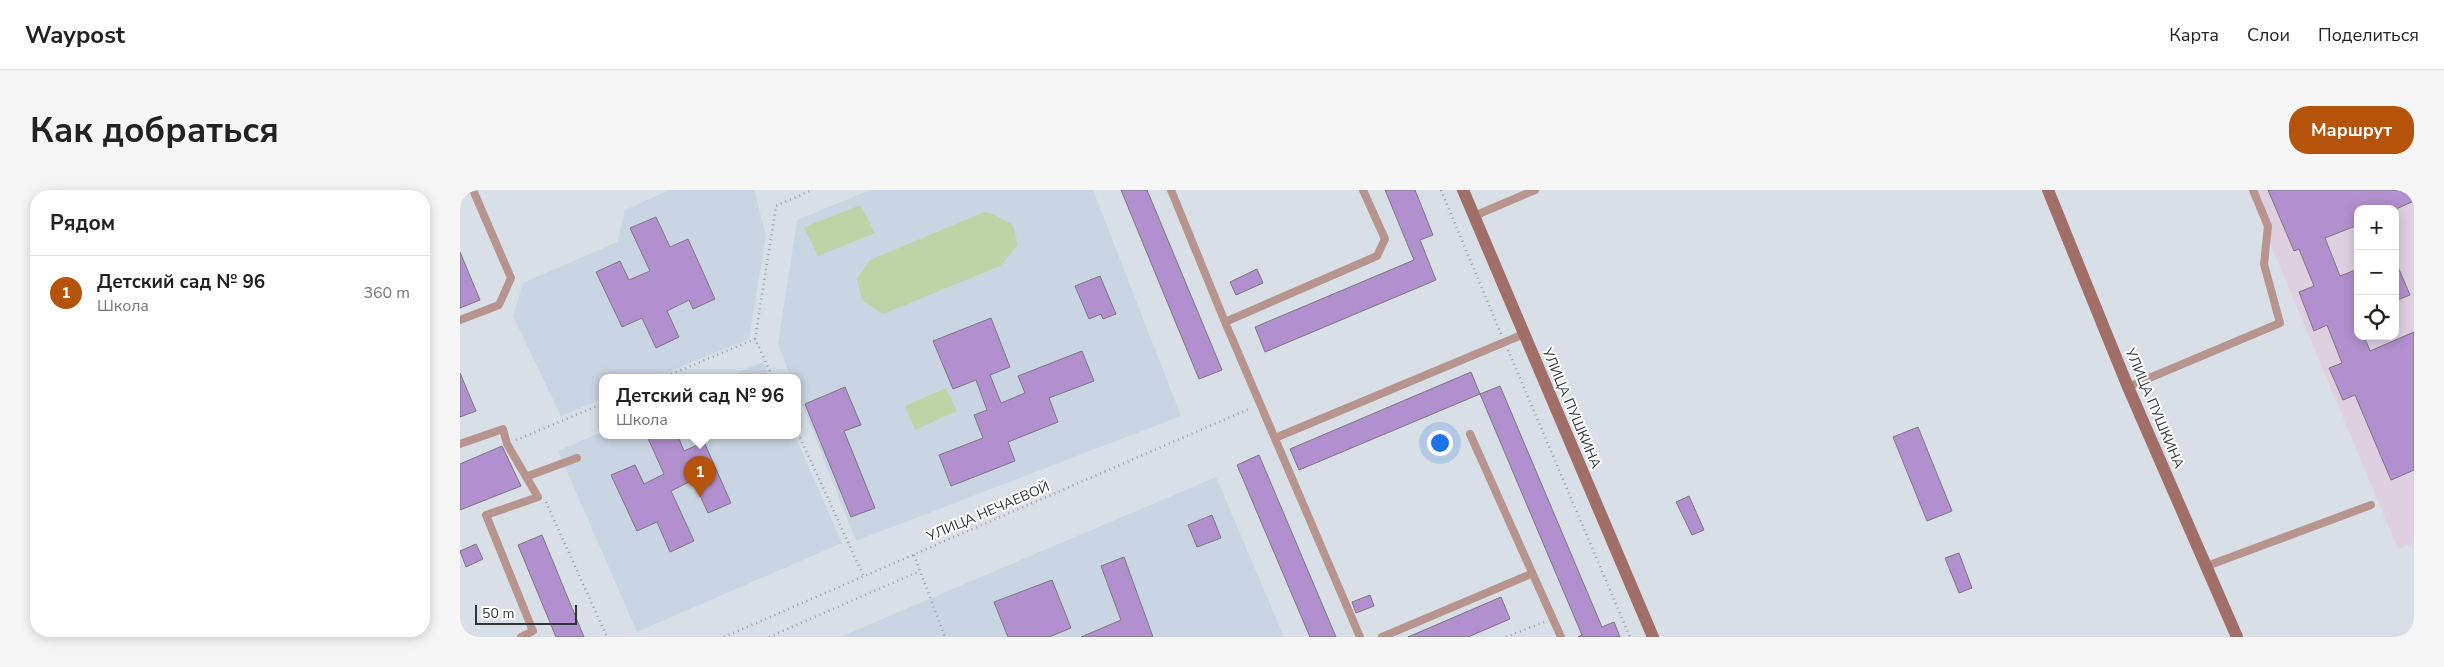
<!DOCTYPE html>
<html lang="ru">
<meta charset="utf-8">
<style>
body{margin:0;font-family:"Nunito Sans",sans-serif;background:#f6f6f6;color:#222}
.controls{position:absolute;right:15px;top:15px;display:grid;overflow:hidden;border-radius:10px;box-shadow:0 2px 12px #0003}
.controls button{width:45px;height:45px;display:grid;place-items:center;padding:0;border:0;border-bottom:1px solid #e0e0e0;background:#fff;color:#222;font:25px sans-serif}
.scale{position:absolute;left:15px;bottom:12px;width:102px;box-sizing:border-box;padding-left:5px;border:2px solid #323538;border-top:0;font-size:14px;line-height:18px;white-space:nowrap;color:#323538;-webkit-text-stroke:4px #fff;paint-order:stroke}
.you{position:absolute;left:979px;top:252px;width:18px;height:18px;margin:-12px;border:4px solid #fff;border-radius:50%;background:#1a73e8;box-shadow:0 0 0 8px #1a73e833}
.badge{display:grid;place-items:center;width:32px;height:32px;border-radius:50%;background:#b45309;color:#fff;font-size:16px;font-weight:700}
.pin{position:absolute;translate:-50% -41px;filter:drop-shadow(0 1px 2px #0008)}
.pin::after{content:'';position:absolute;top:26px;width:18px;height:15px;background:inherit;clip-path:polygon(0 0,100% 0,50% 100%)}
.popup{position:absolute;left:139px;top:184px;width:202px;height:65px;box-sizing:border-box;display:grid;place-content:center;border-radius:10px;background:#fff;filter:drop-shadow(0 1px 4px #0005);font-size:16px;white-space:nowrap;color:#767676}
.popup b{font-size:19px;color:#222}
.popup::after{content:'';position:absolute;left:50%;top:100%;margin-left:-10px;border:10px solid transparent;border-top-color:#fff}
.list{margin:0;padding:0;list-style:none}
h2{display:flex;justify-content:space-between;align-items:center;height:65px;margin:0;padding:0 20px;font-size:21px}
h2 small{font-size:16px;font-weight:400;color:#767676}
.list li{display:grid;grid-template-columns:32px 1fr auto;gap:15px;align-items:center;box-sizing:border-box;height:75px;padding:0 20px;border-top:1px solid #e0e0e0}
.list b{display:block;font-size:19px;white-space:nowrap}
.list p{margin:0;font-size:16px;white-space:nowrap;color:#767676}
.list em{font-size:16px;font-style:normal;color:#767676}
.icon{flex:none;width:28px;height:28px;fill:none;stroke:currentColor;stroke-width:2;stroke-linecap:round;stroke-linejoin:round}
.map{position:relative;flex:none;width:1954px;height:447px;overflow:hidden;border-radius:20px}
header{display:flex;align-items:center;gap:30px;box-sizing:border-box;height:70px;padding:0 25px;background:#fff;border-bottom:1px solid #e0e0e0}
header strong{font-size:24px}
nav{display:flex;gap:28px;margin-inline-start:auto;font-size:18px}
.intro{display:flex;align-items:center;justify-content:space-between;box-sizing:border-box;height:120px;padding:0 30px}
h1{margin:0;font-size:35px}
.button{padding:12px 22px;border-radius:20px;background:#b45309;color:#fff;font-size:18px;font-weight:700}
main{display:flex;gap:30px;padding:0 30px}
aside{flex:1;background:#fff;border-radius:20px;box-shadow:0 2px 12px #0003}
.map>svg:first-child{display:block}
</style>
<header>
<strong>Waypost</strong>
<nav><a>Карта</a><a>Слои</a><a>Поделиться</a></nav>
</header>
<div class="intro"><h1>Как добраться</h1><a class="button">Маршрут</a></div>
<main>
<aside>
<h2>Рядом<small></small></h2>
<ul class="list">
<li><span class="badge">1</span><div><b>Детский сад № 96</b><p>Школа</p></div><em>360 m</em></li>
</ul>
</aside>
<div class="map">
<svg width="1954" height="447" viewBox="0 0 1954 447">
<rect width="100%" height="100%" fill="#d9dfe7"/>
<path fill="#decfe1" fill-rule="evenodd" d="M1788,0h166v353l-16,6zM1898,19h37v127h-37z"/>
<path fill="#cad5e3" d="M209,0h85l12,45 -17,104 -96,39h-51v21l-41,17 -48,-100 10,-33 94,-41 8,-32z
M410,0h223l88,226 -325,125 -58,-147v-16h-7l-13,-34 19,-124z
M303,172l7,16h-43z
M142,242v4h193l47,107 -205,89 -79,-181z
M756,287l68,160h-444z"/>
<path fill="#bed4a6" d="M401,15l14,28 -57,23 -14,-29z
M524,22l9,2 20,11 5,20 -18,21 -117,48 -21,-14 -5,-21 13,-19z
M486,198l11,23 -42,19 -10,-24z"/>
<path fill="#b28fce" stroke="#7b777f" d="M661,0h26l75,180 -23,9z
M925,0h30l18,45 -13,5 16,40 -171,72 -10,-25 159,-67z
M1808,0h146v11l-18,8h-38v16l-33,13 15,38 18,-7v67h6l6,15 44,-19v138l-23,10 -36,-85 -12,5 -14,-32 13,-5 -15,-38 -13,6 -15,-39 15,-6 -15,-37 -5,2z
M196,27l14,30 18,-8 27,60 -22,10 -4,-9 -22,11 12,26 -23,11 -14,-30 -20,9 -26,-55 24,-11 9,19 21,-9 -20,-43z
M0,62l20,48 -20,8z
M1935,70l15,35 -15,6z
M797,79l6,14 -27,12 -6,-13z
M640,86l16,38 -13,5 -2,-5 -12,5 -14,-33z
M531,128l19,49 -20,8 11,28 24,-10 -7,-17 64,-25 12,30 -45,17 9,24 -50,20 7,19 -64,25 -12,-31 44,-17 -9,-23 13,-5 -11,-30 -23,9 -20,-48z
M1011,182l9,22 -181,76 -9,-21z
M0,183l16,38 -16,6z
M1040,196l102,241 12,-5 6,15h-42l4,-2 -102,-241z
M385,197l16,38 -17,6 31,77 -24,9 -46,-113z
M1458,237l34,84 -25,10 -34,-84z
M187,246h31l6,15 20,-9 27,61 -23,10 -15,-33 -22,11 23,50 -24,11 -13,-30 -20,9 -26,-56 24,-10 9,19 20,-10z
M42,256l19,40 -61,24v-46z
M799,265l77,182h-26l-73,-172z
M1229,306l15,34 -12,5 -16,-33z
M752,325l9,23 -24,9 -9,-22z
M82,345l42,102h-28l-38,-92z
M16,354l7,15 -17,8 -6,-16z
M1499,363l13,35 -13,5 -14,-35z
M664,367l29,80h-72l40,-17 -20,-54z
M592,390l19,48 -22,9h-41l-14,-35z
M910,405l4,11 -18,7 -4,-11z
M1041,407l9,22 -42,18h-60z"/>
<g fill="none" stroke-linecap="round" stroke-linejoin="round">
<path stroke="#9a9ea5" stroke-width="2.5" stroke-dasharray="1 4" stroke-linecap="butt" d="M981,0l60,144
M295,149l21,-133 36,-16
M1048,160l122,287
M202,188l93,-39 18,39
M338,243l66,144
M56,250l86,-36
M86,312l61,135
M454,365l31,82
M264,447l527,-229
M309,447l151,-66
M1046,447l38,-15"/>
<path stroke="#b7948e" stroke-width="8" d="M711,0l54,132 152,-66 8,-17 -22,-49
M1014,26l61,-26
M0,130l39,-15 12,-27 -38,-88
M765,132l135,315
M1668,197l152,-64 -16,-59 4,-38 -15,-36
M1010,244l91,203
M815,248l249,-104
M0,254l43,-15 4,15 31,53 -52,18 47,116 -12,6
M68,286l49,-18
M1747,376l164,-61
M922,447l149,-63"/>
<path stroke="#a26f68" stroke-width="12" d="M1003,0l190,447
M1588,0l80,197 109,250"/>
</g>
<g text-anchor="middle" stroke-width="4" stroke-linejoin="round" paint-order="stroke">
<g font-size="14" fill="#323538" stroke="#fff">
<text transform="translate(1112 218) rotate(67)" y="5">УЛИЦА ПУШКИНА</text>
<text transform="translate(1695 218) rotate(67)" y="5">УЛИЦА ПУШКИНА</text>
<text transform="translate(528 321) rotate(-23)" y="5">УЛИЦА НЕЧАЕВОЙ</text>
</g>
</g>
</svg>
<div class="controls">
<button>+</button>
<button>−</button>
<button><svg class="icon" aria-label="locate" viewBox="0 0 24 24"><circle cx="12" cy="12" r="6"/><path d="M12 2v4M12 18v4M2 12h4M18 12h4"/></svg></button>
</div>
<div class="scale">50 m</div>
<div class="you"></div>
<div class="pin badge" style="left:240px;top:307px">1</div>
<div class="popup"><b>Детский сад № 96</b>Школа</div>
</div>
</main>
